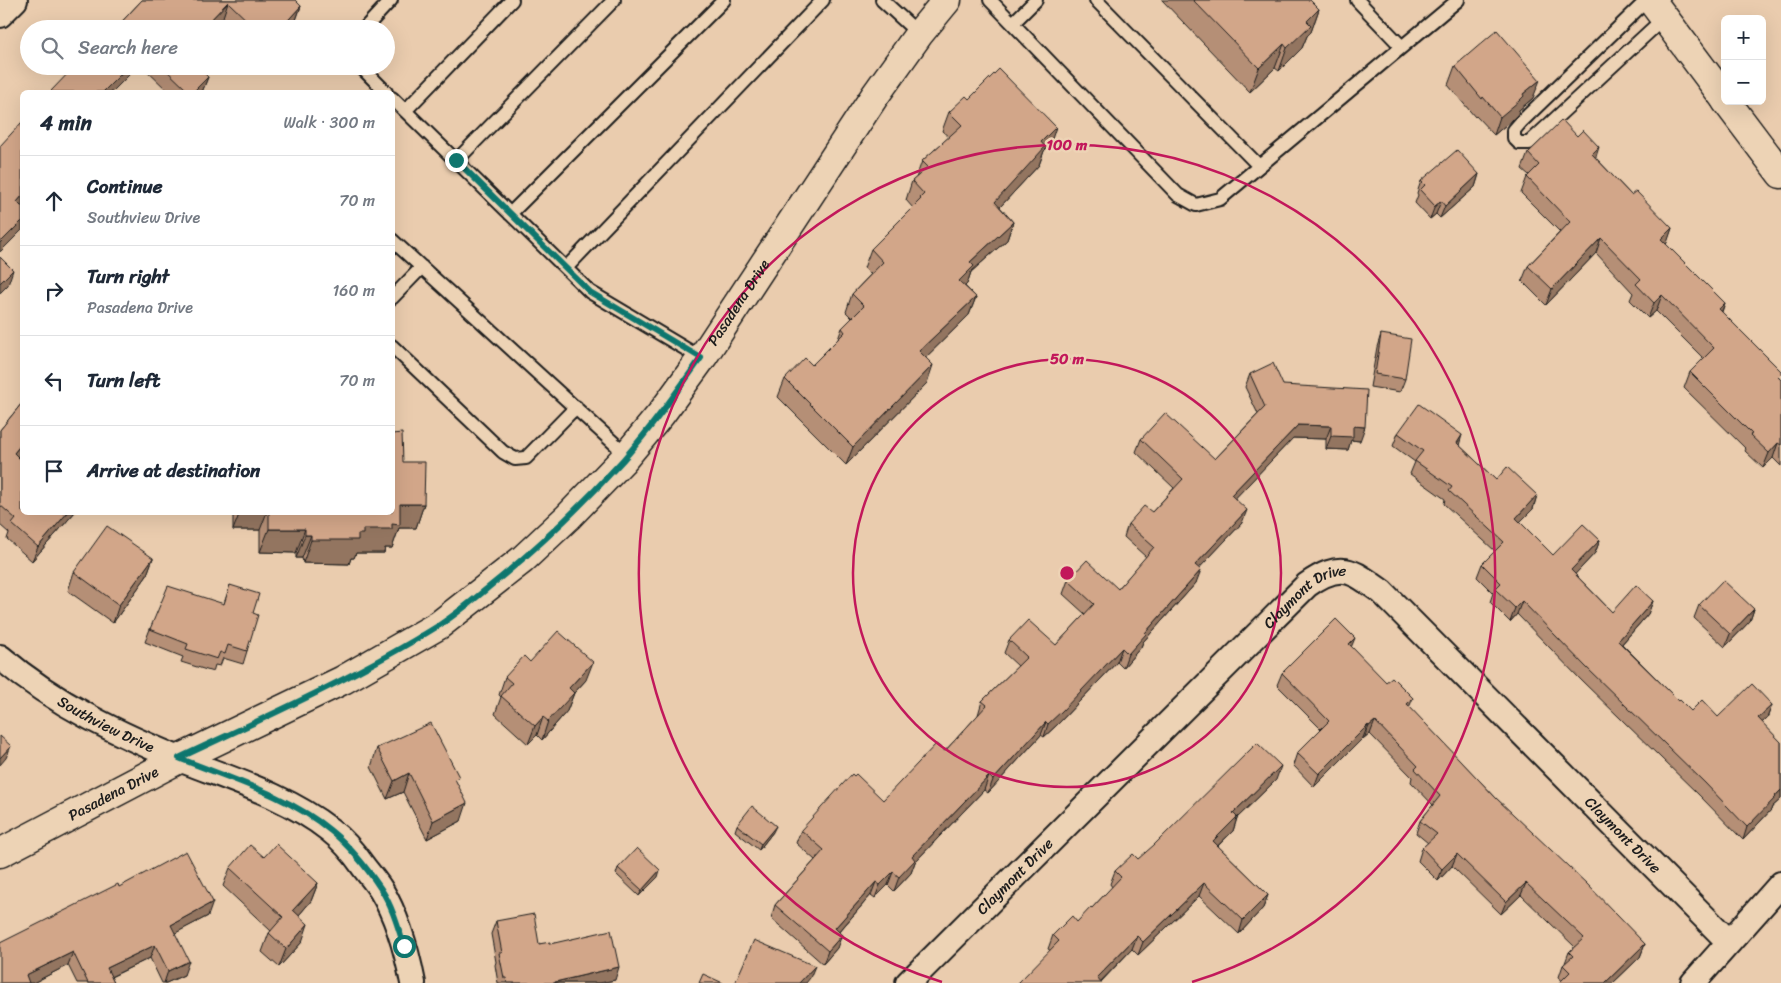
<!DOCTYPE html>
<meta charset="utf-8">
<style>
body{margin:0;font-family:Sriracha,sans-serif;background:#f6f6f7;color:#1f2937}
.controls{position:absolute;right:15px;top:15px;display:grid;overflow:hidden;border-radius:8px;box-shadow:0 5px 20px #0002}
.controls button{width:45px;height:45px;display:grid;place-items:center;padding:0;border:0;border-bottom:1px solid #e0e1e3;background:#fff;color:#1f2937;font:25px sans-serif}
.stop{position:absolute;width:15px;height:15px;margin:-11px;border:4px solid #0f766e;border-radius:50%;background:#fff}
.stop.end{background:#0f766e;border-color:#fff;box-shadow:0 1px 5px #0008}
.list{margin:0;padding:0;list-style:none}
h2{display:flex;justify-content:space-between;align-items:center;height:65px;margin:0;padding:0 20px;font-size:21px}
h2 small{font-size:16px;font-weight:400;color:#747a83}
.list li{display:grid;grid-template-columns:32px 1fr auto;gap:15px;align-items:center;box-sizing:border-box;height:90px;padding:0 20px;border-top:1px solid #e0e1e3}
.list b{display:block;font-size:19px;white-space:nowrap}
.list p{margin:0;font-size:16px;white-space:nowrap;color:#747a83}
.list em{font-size:16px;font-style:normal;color:#747a83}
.icon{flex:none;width:28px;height:28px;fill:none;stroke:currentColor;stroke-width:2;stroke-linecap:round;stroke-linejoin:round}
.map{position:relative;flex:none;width:1781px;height:983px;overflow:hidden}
.search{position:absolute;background:#fff;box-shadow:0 5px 20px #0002;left:20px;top:20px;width:375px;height:55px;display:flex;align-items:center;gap:12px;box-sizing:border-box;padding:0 18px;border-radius:28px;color:#747a83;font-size:19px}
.panel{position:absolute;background:#fff;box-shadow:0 5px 20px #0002;left:20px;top:90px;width:375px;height:425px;border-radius:8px}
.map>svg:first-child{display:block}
</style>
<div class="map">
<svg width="1781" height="983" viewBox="0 0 1781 983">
<rect width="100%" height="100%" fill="#eaccae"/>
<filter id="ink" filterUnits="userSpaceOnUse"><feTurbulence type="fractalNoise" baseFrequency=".02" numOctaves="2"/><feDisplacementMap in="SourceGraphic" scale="10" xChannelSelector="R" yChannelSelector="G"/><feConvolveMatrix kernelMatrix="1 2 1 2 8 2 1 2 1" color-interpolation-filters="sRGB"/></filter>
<g filter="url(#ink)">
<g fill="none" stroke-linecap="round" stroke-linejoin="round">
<g stroke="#1c1c1c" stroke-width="16">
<path id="lane" d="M882,0l37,34
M990,0l188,195 18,10 24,-6 238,-199
M1096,0l163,166
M1357,0l45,47
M1647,0l-126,122 -7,8v8l5,5h10l135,-125
M1013,23l23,-23
M364,29l27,-29
M360,66l26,26
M392,98l198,194 111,66
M405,111l107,-111
M456,161l158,-161
M510,214l214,-214
M392,240l235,215
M566,268l257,-268
M392,298l30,-31
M392,346l111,106 12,7 11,-1 50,-51"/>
</g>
<g stroke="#1c1c1c" stroke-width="28">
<g id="street">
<path d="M0,15l15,-15"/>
<path id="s1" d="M0,657c55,47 120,78 187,105 49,19 101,35 143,68 13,10 24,23 33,36 6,8 13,16 18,24 17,28 26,62 32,93"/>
<path id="s2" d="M908,983l399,-398c34,-24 45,-15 75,7l347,350"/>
<path d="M1693,983l88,-99"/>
</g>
</g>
<g stroke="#1c1c1c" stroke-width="31">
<g id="secondary">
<path d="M1651,0l74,99"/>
<path d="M1726,101l55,73"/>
<path id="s3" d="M0,853l179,-94 164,-79 96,-55 83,-65 46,-43 54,-56 39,-47 43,-59 170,-258 45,-63 28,-34"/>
</g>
</g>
<use href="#lane" stroke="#edd3b5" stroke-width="12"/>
<use href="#street" stroke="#edd3b5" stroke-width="24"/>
<use href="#secondary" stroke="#edd3b5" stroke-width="28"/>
</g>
<path fill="#b58f76" stroke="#1c1c1c" d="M142,0h153l6,6 -5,14 -8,9h-53l-12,-12 -12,12h-96z
M1162,0h148l9,9 -8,23 -4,4 -5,12 -23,23 -4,-3 -25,24z
M142,66h55l11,11 -6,15h-33z
M1455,66l78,32 -14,12 -1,4 -5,5 -19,16 -18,-19 -1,1 -27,-32z
M969,99l81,46 -6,6 -5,14 -39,42 13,15 -6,18 -36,32 -4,12 -2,2 11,11 -7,18 -43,42 1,26 -81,82 -68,-68 7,-18 27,-14 26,-26 4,-11 10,-10 -6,-6 6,-18 19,-20 -7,-6 7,-19 42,-41 -7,-8 6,-19 4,-3 6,-17 27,-24 -7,-6 7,-19z
M1528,153l67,4 36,38 41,33 -6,16 59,59 -3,9 59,68v86l-8,-8 -10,10 -18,-17 1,-2 -62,-61 6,-16 14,-13 -48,-48 -8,7 -18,-18 3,-7 -37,-40 -50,52 -24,-24 6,-15 32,-34 -39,-39 6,-16 2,-2 -7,-6z
M1479,174l-4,13 -35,31 -4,-4 -6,5 -15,-16 3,-8 -1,-2 4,-12z
M1381,334l24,45 -5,13 -30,-5 7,-40z
M1250,374l33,11 77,56 -9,-1 -3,10 -22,-1v-10l-33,-1 -58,60 7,25 -43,45 -3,15 -53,59 -2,5 -18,21 -6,-6 -59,62 -14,13 -3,-2 -53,58 -4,-3 -69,72 -4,11 -17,18 -6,-6 -13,13 -4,-3 -32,37 -2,16 -14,16 -52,-46 4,-13 40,-45 -19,-17 5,-13 82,-30 62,-49 33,-36 4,-14 36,-35 -14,-13 5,-13 47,5 29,-31 -22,-20 5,-14 50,9 28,-32 -22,-20 4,-13 24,-12 22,-24 -38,-36 5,-13 74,20 43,-45 -13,-27z
M22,403v49l-4,5 4,55h53l-43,49 -25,-22 2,-6 -9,-8v-95z
M1398,433l61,12 37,35 41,15 -4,14 -13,13 33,33 47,-15 -5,13 -20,21 37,38 41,-11 -5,13 -26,30 57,57 12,10 27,6 54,-12 -5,13 -5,5 19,19v57l-9,8 -1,3 -28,30 -43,-44 -119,-116 -64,-66 -7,8 -20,-20 3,-9 -16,-16 5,-13 13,-13 -51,-47 1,-5 -35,-25 5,-12 -22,-16z
M403,462l21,42 -8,24h-17l-7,20h-7l-1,5h-28l-2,5h-3l-2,6 -46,-1 -1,-5h-6v-5l-36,-1v-22h-27v-18h159z
M153,558l-7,19 -33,46 -45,-32 6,-19z
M230,585l23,28 -6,38 -4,13 -20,-6 -3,8 -5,-1 -2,7 -32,-10 2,-5 -38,-15 5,-13 74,-25z
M1699,605l55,4 -4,12 -25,26 -31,-29z
M1351,647l145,151 149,146 -5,13 -27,26h-54l3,-2 -3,-4 4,-12 2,-2 4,-11 6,-5 -54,-52 -20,19 -49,-48 -14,15 -20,-20 4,-13 6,-5 -12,-10 4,-12 13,-16 -22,-23 1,-5 -42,-43 -6,5 -1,-1 -49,49 -21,-22 4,-12 24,-24 -44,-44 5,-12z
M530,662l56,18 -12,13 -7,18 -25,29 -5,-5 -9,9 -33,-30 6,-17 -2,-2 6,-18z
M377,748l80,35 4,38 -34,18 -24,-47 -16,7 -16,-32z
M1276,780l-39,38 -4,13 -15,15 50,49 -5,13 -24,26 -40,-38 -61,59 -6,-6 -31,33 -53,-33 5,-14 24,-13 15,-14 20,-21 -2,-3 5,-13 23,-12z
M737,825l36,7 -14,18 -24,-19z
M264,857l54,26 -7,18 -12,14 3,27 -23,25 -17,-15 7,-19 2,-2 -48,-45 7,-18z
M618,868l40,9 -19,19 -23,-22z
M119,887l89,29 -33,17 9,42 -18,8h-4l-12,-25 -39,19 3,6h-37l-9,-18 -35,18h-33z
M496,921l43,23h11l65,36 -15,3h-102l-3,-18 1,-3 -5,-28z"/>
<path fill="#937460" stroke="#1c1c1c" d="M228,2l-5,15 -12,12h-9z
M301,6l-5,14 -8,9h-8z
M1319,9l-8,23 -4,4 -5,12 -23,23 8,-23 20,-27z
M1284,44l-9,24 -25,24 9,-24z
M129,66h9l-26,26h-9z
M208,77l-6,15h-9z
M1540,80l-7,18 -14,12 -1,4 -5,5 -19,16 6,-18 23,-23z
M1056,127l-6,18 -6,6 -5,14 -51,55 7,-18 46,-60z
M1599,147l-5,16 -2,-9z
M1479,174l-4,13 -35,31 5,-12z
M22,196v9l-10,11 5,-14z
M1441,201l-5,13 -6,5 5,-13z
M22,221v9l-22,22v-9z
M1013,222l-6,18 -36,32 -4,12 -15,15 7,-18 11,-19z
M1672,228l-5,15 -12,11 6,-15z
M1601,238l-5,15 -50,52 6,-16z
M13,270l-5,15 -8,8v-10z
M1662,295l-6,16 -8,7 6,-15z
M976,297l-7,18 -56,55 6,-19z
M1725,303l-6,15v-9z
M933,365l-6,18 -81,82 7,-18z
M1298,425l33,1 -5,13 -33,-1 -67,70 5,-13z
M1353,426l12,1 -5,14 -9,-1 -3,10 -22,-1 5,-13z
M1462,435l-4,14 -1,-6z
M22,443v9l-13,16 5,-15z
M1778,443l-5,15 -10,10 6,-15z
M1537,495l-4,14 -22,22 5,-13z
M400,504h24l-8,24h-17l-7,20h-7l-1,5h-28l-2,5h-3l-2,6 -46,-1 8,-23 52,-11z
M1247,510l-5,13 -52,55 5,-13z
M68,512h7l-43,49 6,-14z
M240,512h27l-7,18h-27z
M269,529h36l-9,24 -36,-1z
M305,535h6l-9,23h-6z
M1600,540l-5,13 -28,30 4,-13z
M153,558l-7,19 -33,46 6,-18z
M1201,570l-5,13 -53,59 -2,5 -18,21 5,-14 17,-21z
M1522,601l-5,13 -7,8 5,-14z
M1653,601l-5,13 -35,40 5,-13z
M1754,609l-4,12 -25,26 5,-13z
M1355,638l-5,12 -1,-6z
M1122,648l-5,14 -59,62 -14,13 4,-13z
M593,662l-7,18 -12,13 -7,18 -25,29 6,-19 21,-33z
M1413,698l-5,12 -1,-6z
M1772,705l-5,13 -14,13 5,-13z
M543,717l-6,18 -9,9 7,-18z
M1375,721l-5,13 -6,5 5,-13z
M1046,722l-5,13 -53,58 5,-13z
M1368,725l-5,13 -49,49 5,-13z
M11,746l-5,12 -6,7v-7z
M1281,766l-5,14 -39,38 -4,13 -25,24 5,-14 20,-28z
M409,773l-6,19 -16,7 7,-18z
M989,776l-5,14 -69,72 -4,11 -17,18 5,-14 13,-21z
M1781,790v9l-9,8 -1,3 -28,30 4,-13z
M467,803l-6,18 -34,18 6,-18z
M776,826l-3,6 -14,18 2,-6z
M1457,854l-5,12 -14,15 4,-12z
M660,870l-2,7 -19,19 3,-6z
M893,872l-5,13 -13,13 5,-13z
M876,882l-5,13 -41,47 5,-14z
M318,883l-7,18 -24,28 6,-19z
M1204,883l-5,13 -61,59 5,-13z
M1526,883l-5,12 -20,19 5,-12z
M1268,895l-5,13 -24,26 4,-14z
M213,902l-5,14 -42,22 5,-13z
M308,924l-6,18 -23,25 7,-18z
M842,935l-5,13 -14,16 5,-13z
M1137,936l-5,13 -33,34 -2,-6z
M1645,944l-5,13 -27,26h-8z
M155,945l-5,13 -48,23 5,-13z
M73,952l-5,13 -35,18h-10l3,-8z
M189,961l-5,14 -18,8h-2l4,-12z
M815,966l-5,12 -4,5h-7z
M619,967l-4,13 -15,3h-46l1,-1z"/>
<path fill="#d2a689" stroke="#1c1c1c" d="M142,0h153l6,6 -21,23h-24l-28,-27 -26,27h-87z
M1193,0h117l9,9 -12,12 4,4 -24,23 -3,-4 -25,24z
M1497,30l43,50 -17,14 1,2 -5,5 -19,16 -17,-20 -1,2 -27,-33z
M75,66h54l-26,26h-53z
M162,66h35l11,11 -15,15h-4z
M999,69l57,58 -15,15 4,5 -50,55 18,20 -43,40 4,4 -15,15 17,16 -57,54 14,14 -80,82 -68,-68 20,-21 7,7 33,-33 -3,-4 22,-22 -12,-12 31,-32 -12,-13 50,-50 -1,-1 4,-4 -12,-13 16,-14 -6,-6 40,-36 -13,-13 17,-16 3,3z
M1562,120l15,16 6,-6 16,17 -7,7 39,41 5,-4 36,37 -11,11 64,64 -6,6 62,62v3l-3,3 3,3v65l-3,-2 -9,10 -19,-18 2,-1 -62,-62 24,-24 -52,-53 -8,8 -18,-19 5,-5 -40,-41 -49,51 -24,-23 42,-44 -43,-45 12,-12 -11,-12z
M22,122v74l-5,6 5,5v14l-22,22v-97z
M1457,150l22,24 -34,32 -4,-5 -6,5 -15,-16 5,-5 -4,-4z
M0,257l13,13 -13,13z
M1381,334l30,5 -6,40 -30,-5z
M1273,363l10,22 84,5 -2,37 -12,-1v11l-22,-1v-10l-33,-1 -67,70 16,15 -52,55 6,5 -56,63 1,1 -18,20 -6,-6 -60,63 -14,13 -2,-2 -53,58 -4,-4 -77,80 3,4 -16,17 -6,-5 -13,13 -4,-3 -41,46 7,7 -14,16 -53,-46 49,-55 -23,-20 51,-56 2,2 2,-2 27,26 53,-56 9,7 42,-46 -5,-4 45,-44 -18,-17 19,-20 28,25 38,-41 -26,-24 19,-20 31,29 36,-42 -26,-23 16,-18 8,6 31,-33 -42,-40 24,-26 50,46 50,-52 -15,-33z
M22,403v40l-8,10 8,8v51h46l-30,35 -26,-23 4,-5 -16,-14v-75z
M1419,404l43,31 -5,8 39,37 11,-13 30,28 -21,23 37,37 30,-31 17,16 -29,30 41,42 24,-27 17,16 -35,40 61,60 1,-1 11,11 11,-11 16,17 34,-33 20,21 -14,13 23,24v48l-6,6 1,1 -29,30 -42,-44 -119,-116 -64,-66 -7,7 -20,-19 6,-6 -19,-19 22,-22 -55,-51 3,-4 -37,-26 8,-10 -25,-18z
M402,433l1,29h22l-1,42h-24v21l-8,-1v5h-29v5h-5v6h-47v-5h-6v-6h-36v-17h123v-78z
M107,526l46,32 -34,47 -45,-33z
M1723,580l31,29 -24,25 -31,-29z
M230,585l29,9 -6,19 5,2 -11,36 -19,-6 -3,9 -5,-2 -3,7 -31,-10 2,-5 -38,-15 18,-43 56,18z
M1336,619l19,19 -6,6 37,38 6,-5 21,21 -6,6 89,94 91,86 58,60 -40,39h-46l11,-11 -7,-7 10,-9 -4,-4 15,-14 -58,-55 -20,19 -49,-48 -15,15 -20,-21 15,-14 -17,-13 20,-25 -25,-27 3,-3 -43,-45 -6,5 -1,-1 -49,49 -22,-21 32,-32 -47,-48z
M558,631l35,31 -24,26 5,5 -26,28 -5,-4 -8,9 -34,-30 11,-13 -7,-6 19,-21 6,6z
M431,723l28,54 -4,2 12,24 -34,18 -24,-48 -15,8 -17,-33z
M0,736l11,10 -11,12z
M1257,743l24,23 -48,47 4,4 -24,24 55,54 -25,25 -39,-37 -61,59 -6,-6 -40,41 5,6h-84l41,-42 -6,-6 19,-19 5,6 14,-15 1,1 29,-31 -6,-6 18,-17 5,5 16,-14z
M752,806l24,20 -15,18 -24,-19z
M276,844l42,39 -25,27 15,14 -22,25 -17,-16 14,-16 -53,-49 20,-23 14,12z
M637,848l23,22 -18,20 -24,-22z
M186,851l27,51 -42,23 18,36 -21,10 -13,-26 -48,23 7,15h-26l-15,-31 -47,23 3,8h-29v-40l118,-59 1,3z
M534,914l5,30 11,-2v2l61,-14 8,37 -64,15v1h-48l-1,-5h-2l-5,-25h3l-6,-32z
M754,940l61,26 -16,17h-64z
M703,974l20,9h-24z"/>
</g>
<g fill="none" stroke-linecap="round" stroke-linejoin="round" filter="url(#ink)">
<path stroke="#0f766e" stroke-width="6" d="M404,946c-6,-19 -12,-40 -23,-57 -14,-21 -30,-42 -50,-58 -43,-36 -101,-52 -152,-73 87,-41 177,-81 259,-132 22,-14 42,-32 62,-48 44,-36 85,-76 123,-118 28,-32 53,-67 78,-102l-111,-66 -134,-132"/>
</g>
<g fill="none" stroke="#c2185b" stroke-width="2.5">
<circle cx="1067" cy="573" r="214"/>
<path d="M942 982A428 428 0 1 1 1192 982"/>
</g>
<g text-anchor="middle" stroke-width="5" stroke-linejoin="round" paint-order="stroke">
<g font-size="15" fill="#1c1c1c" stroke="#edd3b5">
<text dy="5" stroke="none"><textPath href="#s3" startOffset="938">Pasadena Drive</textPath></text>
<text dy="5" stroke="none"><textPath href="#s2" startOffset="556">Claymont Drive</textPath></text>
<text dy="5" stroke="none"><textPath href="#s1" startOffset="126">Southview Drive</textPath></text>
<text dy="5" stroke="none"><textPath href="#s3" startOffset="128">Pasadena Drive</textPath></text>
<text dy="5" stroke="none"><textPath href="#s2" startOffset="990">Claymont Drive</textPath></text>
<text dy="5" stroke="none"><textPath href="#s2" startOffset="151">Claymont Drive</textPath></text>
</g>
</g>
<circle cx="1067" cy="573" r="8" fill="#c2185b" stroke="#edd3b5" stroke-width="2.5"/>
<g font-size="15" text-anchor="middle" font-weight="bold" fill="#c2185b" stroke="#edd3b5" stroke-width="5" stroke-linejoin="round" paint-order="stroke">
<text x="1067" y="150">100 m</text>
<text x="1067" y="364">50 m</text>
</g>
</svg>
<div class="controls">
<button>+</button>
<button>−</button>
</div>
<div class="stop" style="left:404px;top:946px"></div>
<div class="stop end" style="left:456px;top:160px"></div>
<div class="search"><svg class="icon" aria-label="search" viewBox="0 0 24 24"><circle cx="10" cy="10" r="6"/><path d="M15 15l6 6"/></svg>Search here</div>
<section class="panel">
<h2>4 min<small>Walk · 300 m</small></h2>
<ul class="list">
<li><svg class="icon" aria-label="ahead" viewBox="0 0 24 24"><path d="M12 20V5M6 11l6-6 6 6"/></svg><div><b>Continue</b><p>Southview Drive</p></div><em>70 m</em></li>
<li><svg class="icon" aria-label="right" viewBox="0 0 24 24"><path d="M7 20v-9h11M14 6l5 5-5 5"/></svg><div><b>Turn right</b><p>Pasadena Drive</p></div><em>160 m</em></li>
<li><svg class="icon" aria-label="left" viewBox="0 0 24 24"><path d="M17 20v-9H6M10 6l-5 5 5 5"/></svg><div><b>Turn left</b></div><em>70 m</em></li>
<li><svg class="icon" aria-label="arrive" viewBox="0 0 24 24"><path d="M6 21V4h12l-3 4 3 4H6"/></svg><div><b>Arrive at destination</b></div></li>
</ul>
</section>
</div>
